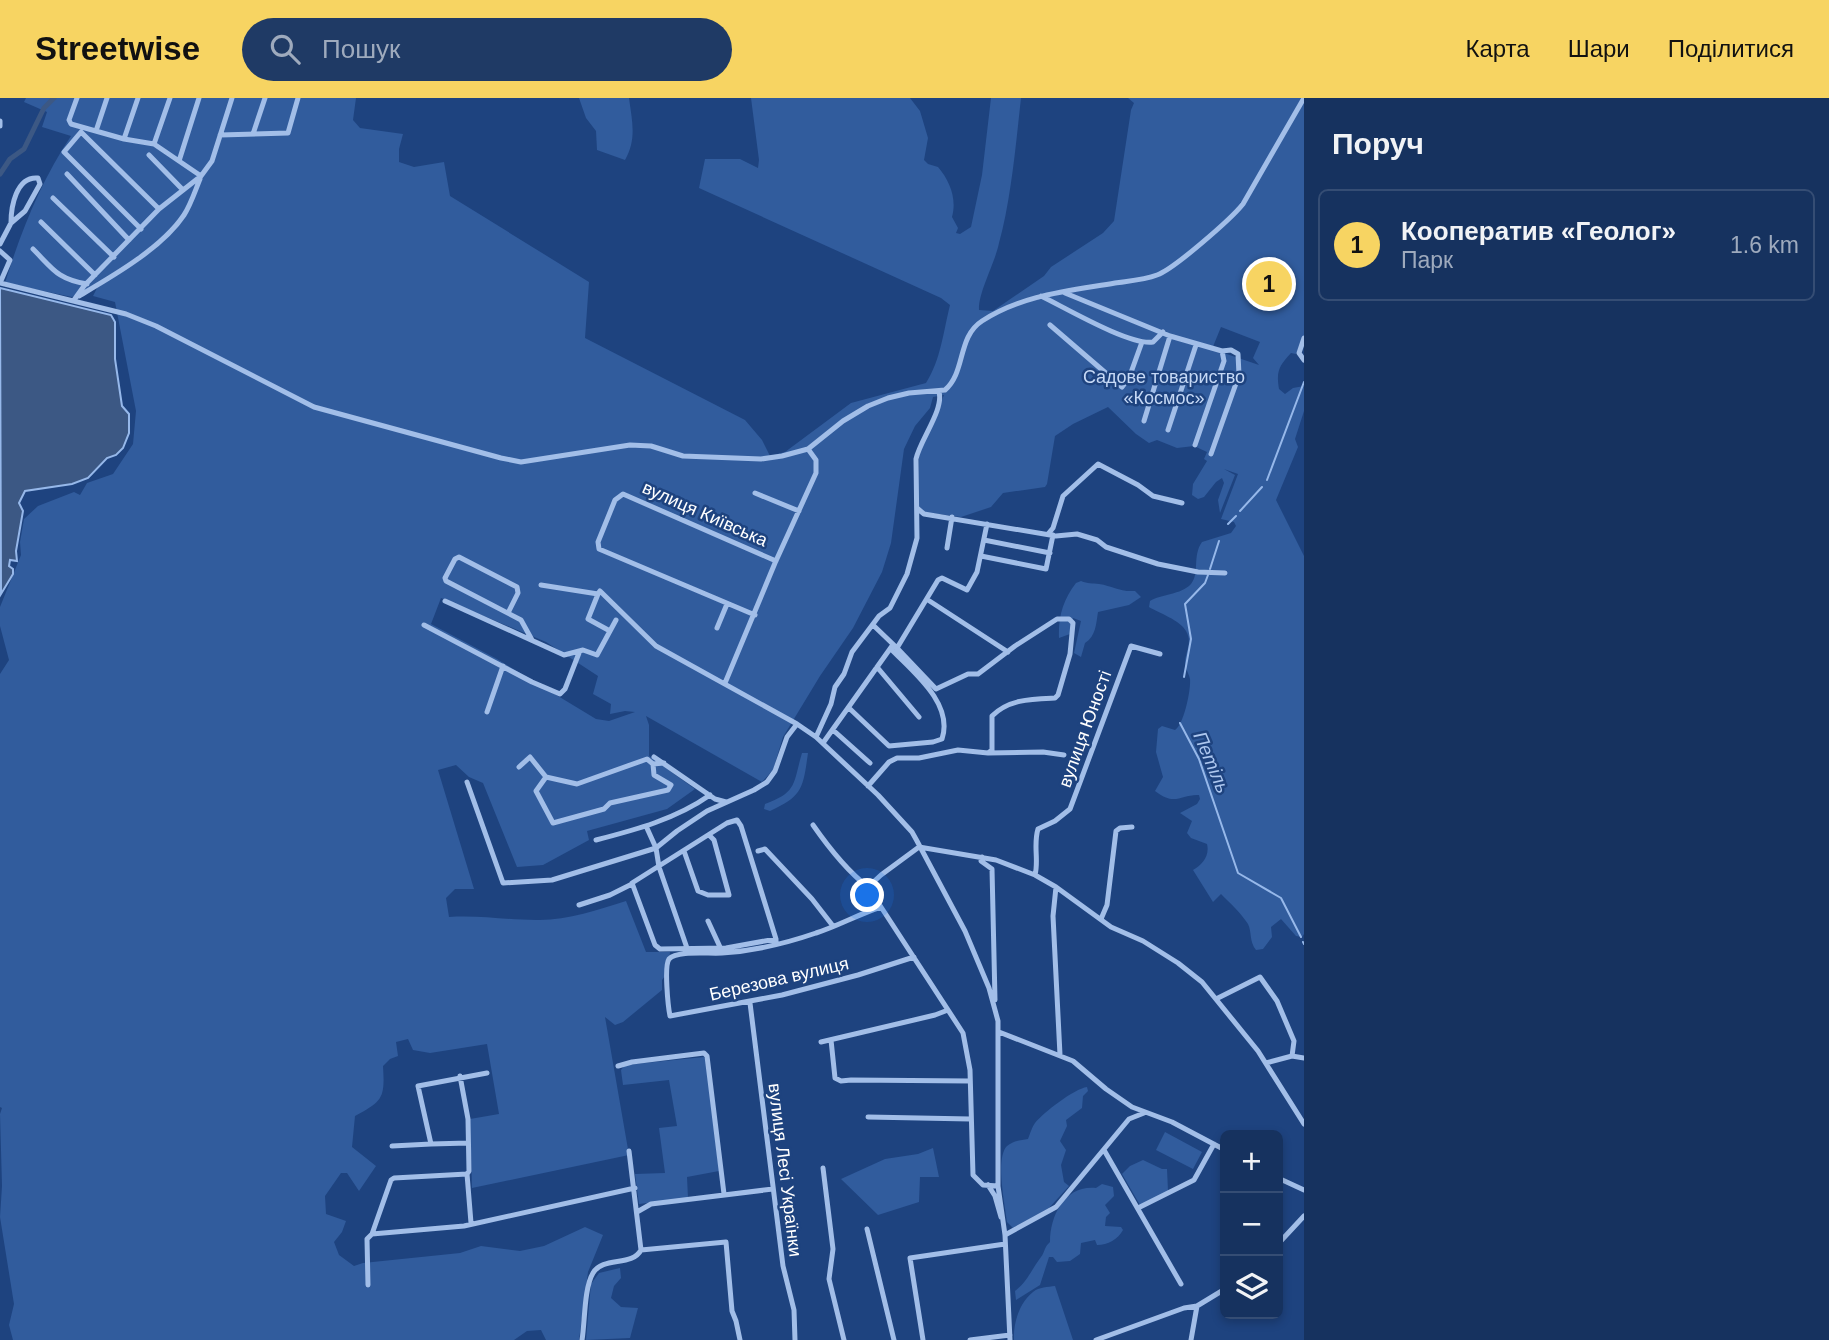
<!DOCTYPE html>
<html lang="uk">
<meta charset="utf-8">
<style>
body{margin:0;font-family:Arial,sans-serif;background:#1f3a65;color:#f1f3f6}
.controls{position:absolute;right:21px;bottom:21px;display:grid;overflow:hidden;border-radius:10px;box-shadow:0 4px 10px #0003}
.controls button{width:63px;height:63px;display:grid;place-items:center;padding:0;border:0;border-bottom:2px solid #354d74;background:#16325f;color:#f1f3f6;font:35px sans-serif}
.you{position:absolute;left:868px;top:798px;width:24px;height:24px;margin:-18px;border:5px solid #fff;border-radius:50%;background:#1a73e8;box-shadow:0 0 0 10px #1a73e833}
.badge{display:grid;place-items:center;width:46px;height:46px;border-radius:50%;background:#f7d462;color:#111;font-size:23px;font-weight:700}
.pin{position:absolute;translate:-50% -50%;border:4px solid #fff;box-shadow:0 2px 7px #0006}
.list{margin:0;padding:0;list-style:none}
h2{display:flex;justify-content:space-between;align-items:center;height:91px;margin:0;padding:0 28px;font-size:30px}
h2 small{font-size:23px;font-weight:400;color:#9eaabd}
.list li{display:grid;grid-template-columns:46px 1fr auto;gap:21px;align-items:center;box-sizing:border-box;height:112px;margin:0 14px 14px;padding:0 14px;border:2px solid #354d74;border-radius:10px}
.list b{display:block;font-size:26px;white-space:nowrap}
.list p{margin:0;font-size:23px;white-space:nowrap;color:#9eaabd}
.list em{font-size:23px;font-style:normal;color:#9eaabd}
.icon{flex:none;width:38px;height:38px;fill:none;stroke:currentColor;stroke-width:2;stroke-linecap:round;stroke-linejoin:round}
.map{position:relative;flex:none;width:1304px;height:1242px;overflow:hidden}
header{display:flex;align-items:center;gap:42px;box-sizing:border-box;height:98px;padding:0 35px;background:#f7d462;color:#111}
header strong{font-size:33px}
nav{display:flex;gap:38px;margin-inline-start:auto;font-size:24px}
.search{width:490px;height:63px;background:#1f3a65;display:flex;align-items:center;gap:18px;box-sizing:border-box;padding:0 24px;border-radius:38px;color:#9eaabd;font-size:26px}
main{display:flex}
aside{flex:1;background:#16325f}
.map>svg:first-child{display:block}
</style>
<header>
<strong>Streetwise</strong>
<div class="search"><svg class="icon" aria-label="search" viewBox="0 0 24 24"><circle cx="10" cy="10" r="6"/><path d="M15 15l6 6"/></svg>Пошук</div>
<nav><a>Карта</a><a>Шари</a><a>Поділитися</a></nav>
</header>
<main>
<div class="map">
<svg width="1304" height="1242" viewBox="0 0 1304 1242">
<rect width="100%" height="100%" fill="#1e437f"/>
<path fill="#315c9d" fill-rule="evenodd" d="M26,0h330l-3,22 7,8 43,6 -4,15v13l15,5 30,-5 6,34 139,86 -4,56 160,82 17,20 8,16 15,-4 66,-49 75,-20c15,-24 17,-50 24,-78l-9,-7 -242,-110 6,-29h35l18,9 1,-8 -8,-62h159l10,13 8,27 -4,22 4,4 10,3c12,14 19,32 14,50l6,11 -2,5 4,1 11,-7 11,-52 9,-77h30c-5,45 -10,102 -22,145 -4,20 -21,50 -20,67l14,1 51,-35 7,-9 52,-34 11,-12 17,-111 3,-7 -6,-5h176v238l-8,18 -5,-1c-12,13 -15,18 -12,36l6,5 8,-6 11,-2v25l-9,28 3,8 -22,53 28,56v378l-2,3 -6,-1 -15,-17 -10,8 1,10 -9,12 -7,1c-7,-9 -4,-18 -8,-26 -7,-11 -18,-21 -27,-30l-8,8 -20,-32c9,-5 17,-14 14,-26l-16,-6 -4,-5 5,-12 -12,-8 17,-9 3,-5 -1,-4c-18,-1 -24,12 -44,-4l8,-14 -7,-25 2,-23 4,-3 13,4c9,-6 16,-40 15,-51 -1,-5 -5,-11 -5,-16 0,-11 8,-20 1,-32 -6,-11 -27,-18 -37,-24l1,-6c11,-7 31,-6 41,-17 9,-11 1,-28 11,-42l29,-9 5,-7 -2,-4 -13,-3 17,-45 -14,-5 11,6 -15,38 -2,-13 6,-17 -2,-5 -6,4 -12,15 -6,2 -6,-4 1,-11 14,-23 -3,-2 3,-7 -13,-6 -17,2 -20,-8 -8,3 -13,-9 -28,-27 -35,17 -18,12 -8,48 -2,3 -42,6 -12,14 -30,10 -38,-5 -5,-4 1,-55 25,-58 -11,2 -3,11 -15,18 -11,23 -13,94 -9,29 -29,56 -33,48 -37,61 -10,33 -11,12 -116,-66 3,9v31l46,33 -28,20 -80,22 2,9 -46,25 -26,2 -34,-84 -14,-6 -13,-12 -18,5 36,119h-19l-9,9 3,19c30,-2 57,3 87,3 29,1 62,-10 90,-19l20,51h24l-2,20 -6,8v10l-39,32 -8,3 -10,-8 24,138 -157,33 -2,-69 29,-5 -12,-70 -57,9 -17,-3 -5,-11 -12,3 2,14 -8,3 -7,7c2,32 0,35 -28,50l-3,31 24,19 -17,25 -12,-18h-6l-16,23 1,18 20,7 -4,11 -8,10 5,13 15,11 9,-3 97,-10 21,-7 39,5 24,-5 41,-19 18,8 -15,37 -9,68h-33l-5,-10 -14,1 -13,9h-501l-4,-15 5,-21 -14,-87 2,-31 -2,-72 2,-6 -2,-1v-433l9,-14 -9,-34v-19l21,-52 -1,-13 4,-23 14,-13 36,-14 6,3 7,-12 26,-9 20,-30 3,-33 -21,-109 -22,-6 5,-10 -26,11 -67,-14c16,-52 36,-102 66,-147l-29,-9 5,-15 -23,-10zM1221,229l39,15 -7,16 6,7 -47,-16zM441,500l105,44 52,34 -5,18 18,10 -1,10 15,-3 10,1 -26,9 -13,-2 -99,-60 -66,-35z
M579,0h50c3,23 8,41 -4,62l-28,-10 -1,-19 -10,-13z
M1081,483c7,3 11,2 18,3 14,2 20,8 36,7l6,6 -12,8 -31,7c-2,12 -2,24 -13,31l-4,14 -7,-4 7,-32 -8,-3 -3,16 -11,4c-1,-21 4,-38 17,-55z
M802,655h6c-5,35 -5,43 -38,58l-6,-2 1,-5c33,-12 28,-21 37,-51z
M704,959l2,2 13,112 -32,6 1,21 -49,6 -4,-30 30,-1 -6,-45 18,-2 -8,-46 -46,5 -2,-15 4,-5z
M1087,989l1,4 -5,5 -1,12 -16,12 1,6 -7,15 6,9 -5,15 3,17 5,4 -20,22 -36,20 -6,-6c-2,-17 -12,-64 0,-76 6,-5 14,-6 21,-7 2,-5 4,-12 7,-16 9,-11 39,-34 52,-36z
M1165,1034l37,20 -9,17 -37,-19z
M933,1050l6,29h-19l-1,25 -41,13 -37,-36 44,-20 33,-5z
M1143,1062l19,9h5l1,22 -28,14 -18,-31 8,-8z
M1102,1086l11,3 1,9 -9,9 5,8 -4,4 -1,9 16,1 2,3c-5,9 -15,15 -26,15l-2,-5 -14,3 -1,11 -10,7 -13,1 -4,-5h-4l-9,28 -24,15 -1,-9c13,-10 16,-21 26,-34 4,-5 3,-10 9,-15 0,-27 15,-57 46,-54z
M620,1170l1,10 -7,8 -3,12 10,9 17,1 -8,30 -44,2 5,-56 8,-11z
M1055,1188l18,54h-59c-1,-16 5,-37 19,-48 6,-5 15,-5 22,-6z"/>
<path fill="#3c5884" stroke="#96b8ea" stroke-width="2" d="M0,190l111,27 4,7v37l7,47 7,8v19l-6,15 -7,7 -9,3 -19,20 -16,6 -47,7 -6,12 4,8 -7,40 1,10 -7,-1 -1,6 4,3v5l-12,20z"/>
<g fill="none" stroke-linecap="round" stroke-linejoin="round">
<path stroke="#96b8ea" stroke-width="2" d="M1267,382l37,-98
M1240,413l22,-24
M1228,426l8,-8
M1210,471l9,-28
M1184,579l7,-38 -6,-35 20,-21 3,-8
M1180,625l19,36 39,114 43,25 20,39
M1303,844l1,2"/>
<path stroke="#3c5884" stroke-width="5" d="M0,76l10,-15 14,-10 20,-41 10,-10"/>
<path stroke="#a2bee8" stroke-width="5" d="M77,0l-8,22 2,4 53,15 30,5 47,32
M0,23v5
M96,33l11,-33
M253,36l12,-36
M220,37l68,-2 10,-35
M124,41l14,-41
M154,46l16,-46
M149,57l34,35
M179,63l20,-63
M67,76l62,66
M53,100l61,59
M41,124l54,53
M141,131l-77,-77 17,-20 78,77
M0,146l11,-21 14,-12 15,-27 -2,-6c-22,-2 -27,29 -27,45
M33,151c20,20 24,30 54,35
M0,153l10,9 -10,23
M0,185l126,31 30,12 158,81 187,51 20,4 109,-17 21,1 32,10 78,3 21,-3 26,-7 35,-28 25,-15 20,-8 21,-5 36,-3c21,-18 12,-53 37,-69 40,-26 86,-30 133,-38 13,-2 29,-3 42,-8 17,-6 74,-56 86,-71l61,-106
M1065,195l105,43 52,15 2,10 -29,84
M79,198c34,-20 83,-48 105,-81 7,-11 11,-24 16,-36
M1041,198c23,11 89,50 112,46l10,-10
M74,202l10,-14 75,-77 42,-33 11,-15 20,-63
M1050,227l72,62 7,-9 13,-36
M1304,240l-5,15 5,7
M1144,323l26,-85
M1168,332l28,-85
M1211,356l28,-79 -1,-21 -7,-4 -9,1
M755,395l44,18
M917,410l7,6 132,22 21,-2 20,6 9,7 52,17 40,8 27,1
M1048,436l5,-6 10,-32 35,-32 40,21 15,11 29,7
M984,442l66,13
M947,450l5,-31
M981,458l65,13 7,-34
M541,487l57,9 2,-3 56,55 141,78 19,13 62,58 34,37 5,9 48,90 24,57 9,33v165l7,49 5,105
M598,496l-10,25 22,12
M928,502l80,52
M445,503l119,54 19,-5 14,5 19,-35
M508,515l10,-20 -1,-6 -58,-30 -4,2 -10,19 1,3 75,39 11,20
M755,517l-156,-66 -1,-7 17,-42 8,-6 153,67
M424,527l108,57 28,12 5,-5 14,-36
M873,527l24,23 41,-68 4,-2 25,12 10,-18 10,-48
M717,530l10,-24
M897,550l39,41 32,-15h10l37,-28 42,-27h12l4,4 -3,31 -12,41 -3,3c-23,1 -46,1 -63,18v34l-4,3 55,-1 21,3
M877,569l42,50
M725,585l50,-120 41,-90v-13l-8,-11
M849,610l40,38 44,-4 9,-3c12,-36 -30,-68 -51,-90
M487,614l16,-46
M833,632l37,33
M816,639l15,-33 4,-17 9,-13 8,-22 27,-36 11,-8 17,-34 10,-36 -1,-79c4,-19 28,-49 23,-67
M823,645l69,-97
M654,659l61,42 11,3
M519,669l11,-10 16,20 31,7 70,-25 6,5 11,-1
M546,679l-10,14 17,32 51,-14 6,-6 58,-13 3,-5 -17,-10 -1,-11
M467,684l36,101 49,-3 104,-32 21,-17 30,-20 47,-21 13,-8 8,-11 12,-34 10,-13
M868,688l21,-24 8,-4h22l39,-8 30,3
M813,727c16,23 33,45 55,62
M646,728l10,22 3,19 28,81
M596,742c39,-10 80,-21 114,-45
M684,753l14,40 10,4h21l-15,-55 -5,-5
M758,753l7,-2 47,50 21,27
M982,759l-1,4 11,8 3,131
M1035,777c4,-15 -2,-30 3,-46l17,-8 15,-12 61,-163 29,8
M1056,789l-3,29 7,139
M579,807l31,-10 22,-11
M881,809c-22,7 -43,19 -65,26 -29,10 -63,18 -94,20 -13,1 -45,-3 -53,6 -5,7 -1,47 1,57l112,-21 76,-20 56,-18
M1101,821l6,-14 9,-74 4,-3 12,-1
M708,823l12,26
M776,841l-50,9 -66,1 -5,-4 -23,-62 95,-60 10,-3 4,6 35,113v4
M1216,901l44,-22 17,24 17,40 -2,15
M750,905l33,263 11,44 1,30
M999,934l74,29 33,28 26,18 40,15 53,28
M831,942l4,38 6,3 10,-1 119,1
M821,944l114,-27 13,-5
M1266,965l26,-7 12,2
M618,968l14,-4 72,-9 3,3 17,138
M460,978l8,43 1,52 -2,3 4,49
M868,1019l102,2
M468,1045l-37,1 -13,-58 69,-13
M392,1048l39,-2
M1104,1052l77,134
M823,1070l10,81 -4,30 15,61
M467,1076l-73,4 -3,2 -19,54 92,-8 171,-38
M1278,1080l26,12
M988,1087l7,11 6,21
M998,1088l-15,-1 -10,-10 -3,-105 -7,-37 -95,-146 13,-12 38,-28 77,13 39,15 21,12 55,40 32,14 35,22 24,19 56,69 46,73
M1138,1110l56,-28 20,-36
M637,1114l14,-8 122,-15
M867,1131l27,111
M1005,1137l51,-28 73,-88 15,-6
M1278,1146l26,-28
M641,1152l85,-8 6,69 4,10 4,19
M368,1187l-1,-46 5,-5
M582,1242c3,-18 2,-52 11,-67 10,-17 39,-6 48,-23l-12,-99
M923,1242l-13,-82 95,-14
M970,1242l40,-5
M1096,1242l88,-32 13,-2 28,-17
M1191,1242l6,-34"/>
</g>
<g text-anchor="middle" stroke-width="5" stroke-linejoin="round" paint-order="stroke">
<g font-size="18" fill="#c6d9f6" stroke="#1e437f">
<text x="1164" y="285">Садове товариство<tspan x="1164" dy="21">«Космос»</tspan></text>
</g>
<g font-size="18" fill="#fff" stroke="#1e437f">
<text transform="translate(705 416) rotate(24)" y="6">вулиця Київська</text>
<text transform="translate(1085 631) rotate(-70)" y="6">вулиця Юності</text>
<text transform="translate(779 881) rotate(-13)" y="6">Березова вулиця</text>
<text transform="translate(785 1072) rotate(83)" y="6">вулиця Лесі Українки</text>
</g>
<g font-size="19" font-style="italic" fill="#aec8f0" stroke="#1e437f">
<text transform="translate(1212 664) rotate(67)" y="7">Петіль</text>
</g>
</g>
</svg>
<div class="controls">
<button>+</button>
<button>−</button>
<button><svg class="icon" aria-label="layers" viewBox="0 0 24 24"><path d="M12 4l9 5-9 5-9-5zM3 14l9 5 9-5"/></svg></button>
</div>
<div class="you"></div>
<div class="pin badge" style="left:1269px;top:186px">1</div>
</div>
<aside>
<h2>Поруч<small></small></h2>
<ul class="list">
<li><span class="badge">1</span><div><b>Кооператив «Геолог»</b><p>Парк</p></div><em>1.6 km</em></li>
</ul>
</aside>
</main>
